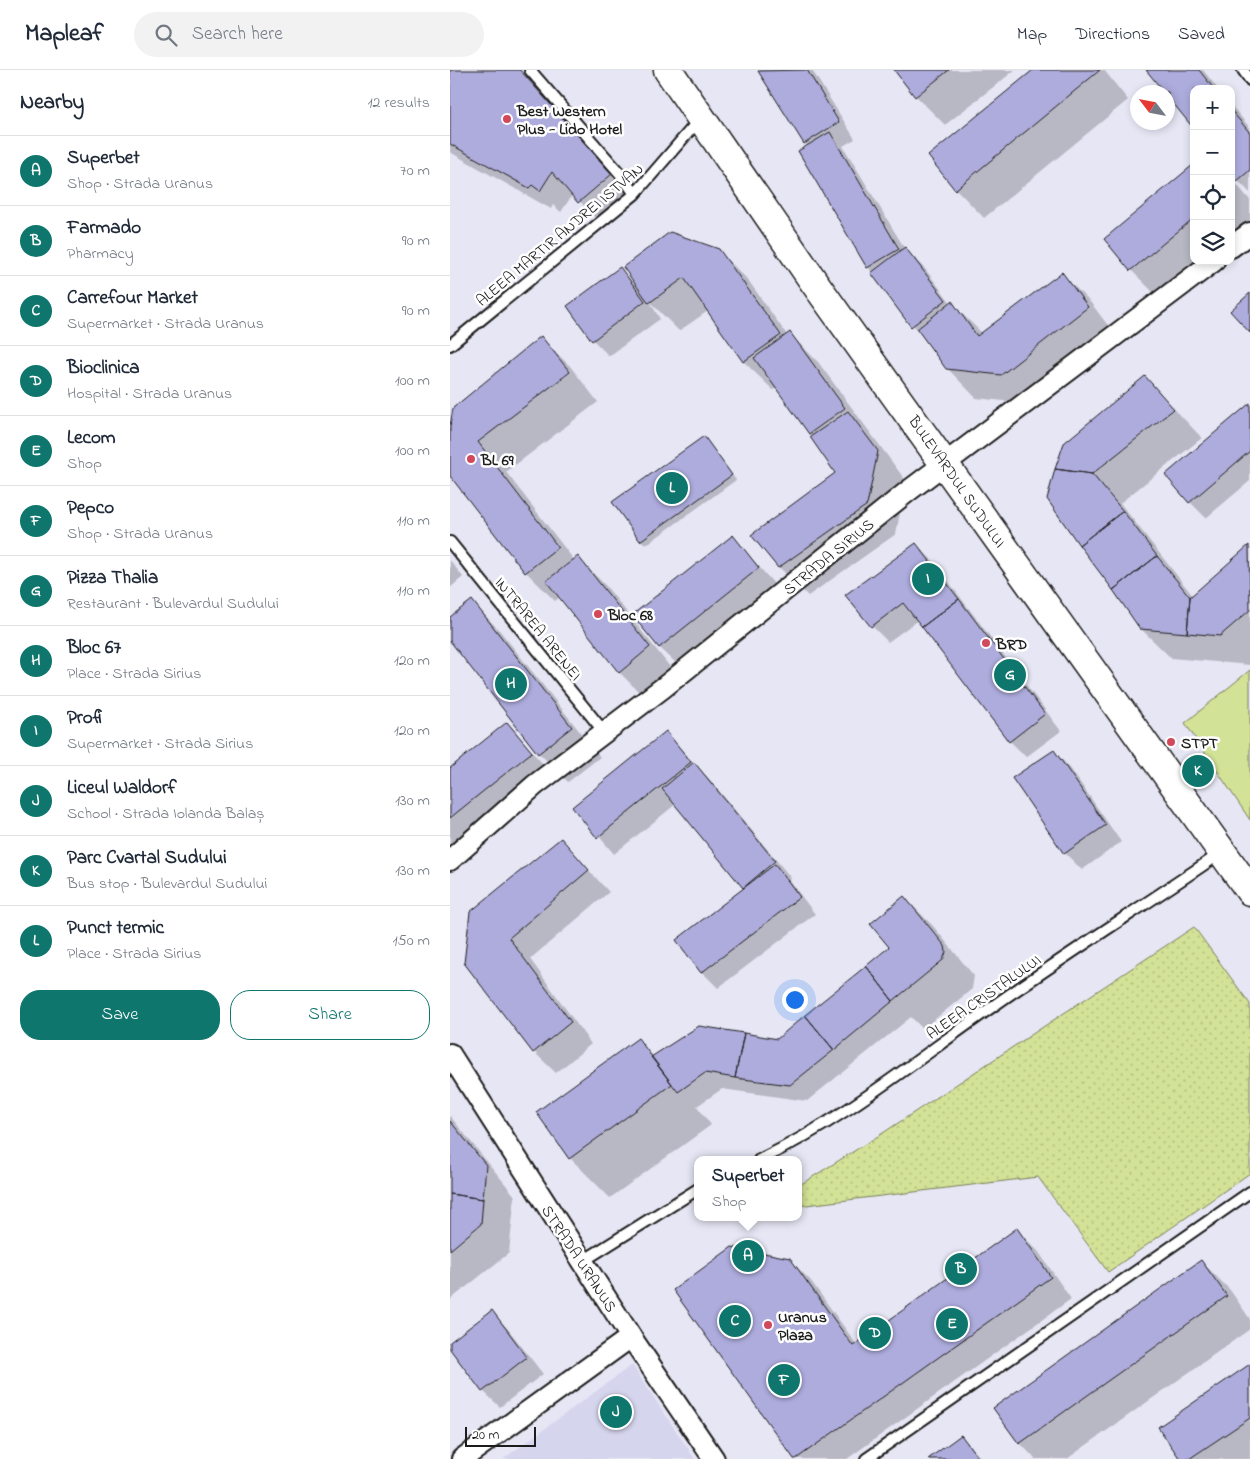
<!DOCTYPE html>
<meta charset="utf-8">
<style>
body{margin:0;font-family:"Indie Flower",sans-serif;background:#f2f2f3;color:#1f2937}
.controls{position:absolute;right:15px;top:15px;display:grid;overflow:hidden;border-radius:10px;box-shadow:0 2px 8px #0003}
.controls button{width:45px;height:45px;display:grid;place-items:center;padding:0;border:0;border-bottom:1px solid #e0e1e3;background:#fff;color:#1f2937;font:25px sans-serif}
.compass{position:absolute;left:680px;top:15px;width:45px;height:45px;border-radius:50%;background:#fff;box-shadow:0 2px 8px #0003;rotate:302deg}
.scale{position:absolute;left:15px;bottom:12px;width:71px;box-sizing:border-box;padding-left:5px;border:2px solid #1c1c1c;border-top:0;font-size:14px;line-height:18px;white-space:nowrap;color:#1c1c1c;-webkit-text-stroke:4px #fff;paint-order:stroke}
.you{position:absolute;left:344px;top:929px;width:18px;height:18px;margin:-12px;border:4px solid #fff;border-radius:50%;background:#1a73e8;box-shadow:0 0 0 8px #1a73e833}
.badge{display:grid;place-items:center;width:32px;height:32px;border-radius:50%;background:#0f766e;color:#fff;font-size:16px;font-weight:700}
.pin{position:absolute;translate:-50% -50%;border:2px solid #fff;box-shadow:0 1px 5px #0006}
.popup{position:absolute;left:244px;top:1086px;width:108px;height:65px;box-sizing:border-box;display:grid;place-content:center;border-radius:10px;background:#fff;filter:drop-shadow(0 1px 4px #0005);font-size:16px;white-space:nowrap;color:#747a83}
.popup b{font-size:19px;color:#1f2937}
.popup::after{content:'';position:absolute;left:50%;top:100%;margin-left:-10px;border:10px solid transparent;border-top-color:#fff}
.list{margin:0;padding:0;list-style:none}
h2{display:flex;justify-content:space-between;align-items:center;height:65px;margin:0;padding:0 20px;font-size:21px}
h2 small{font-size:16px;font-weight:400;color:#747a83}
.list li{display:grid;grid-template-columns:32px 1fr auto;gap:15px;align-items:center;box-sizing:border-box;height:70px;padding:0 20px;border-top:1px solid #e0e1e3}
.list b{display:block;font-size:19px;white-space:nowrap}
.list p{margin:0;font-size:16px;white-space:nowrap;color:#747a83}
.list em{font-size:16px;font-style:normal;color:#747a83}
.actions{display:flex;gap:10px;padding:15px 20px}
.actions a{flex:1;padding:11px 0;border:1px solid #0f766e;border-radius:20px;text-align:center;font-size:18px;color:#0f766e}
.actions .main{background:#0f766e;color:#fff}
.icon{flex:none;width:28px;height:28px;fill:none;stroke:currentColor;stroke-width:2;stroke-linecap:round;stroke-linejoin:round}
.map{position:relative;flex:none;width:800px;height:1389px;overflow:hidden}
header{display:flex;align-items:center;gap:30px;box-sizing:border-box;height:70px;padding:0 25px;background:#fff;border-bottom:1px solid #e0e1e3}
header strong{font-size:24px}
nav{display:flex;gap:28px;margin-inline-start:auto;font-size:18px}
.search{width:350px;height:45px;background:#f2f2f3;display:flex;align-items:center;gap:12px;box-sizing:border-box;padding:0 18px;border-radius:28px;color:#747a83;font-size:19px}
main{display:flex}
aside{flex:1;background:#fff}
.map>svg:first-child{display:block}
</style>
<header>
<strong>Mapleaf</strong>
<div class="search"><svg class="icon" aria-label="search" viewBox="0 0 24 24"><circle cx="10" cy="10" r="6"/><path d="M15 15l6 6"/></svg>Search here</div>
<nav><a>Map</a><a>Directions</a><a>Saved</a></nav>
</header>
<main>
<aside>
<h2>Nearby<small>12 results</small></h2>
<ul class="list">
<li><span class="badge">A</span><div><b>Superbet</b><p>Shop · Strada Uranus</p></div><em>70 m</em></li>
<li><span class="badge">B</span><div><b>Farmado</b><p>Pharmacy</p></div><em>90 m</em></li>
<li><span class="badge">C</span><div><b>Carrefour Market</b><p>Supermarket · Strada Uranus</p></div><em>90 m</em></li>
<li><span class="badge">D</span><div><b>Bioclinica</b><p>Hospital · Strada Uranus</p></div><em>100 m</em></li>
<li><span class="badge">E</span><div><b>Lecom</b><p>Shop</p></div><em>100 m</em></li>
<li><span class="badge">F</span><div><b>Pepco</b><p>Shop · Strada Uranus</p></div><em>110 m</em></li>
<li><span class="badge">G</span><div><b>Pizza Thalia</b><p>Restaurant · Bulevardul Sudului</p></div><em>110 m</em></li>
<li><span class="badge">H</span><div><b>Bloc 67</b><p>Place · Strada Sirius</p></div><em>120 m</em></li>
<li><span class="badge">I</span><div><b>Profi</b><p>Supermarket · Strada Sirius</p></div><em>120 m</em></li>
<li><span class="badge">J</span><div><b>Liceul Waldorf</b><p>School · Strada Iolanda Balaș</p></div><em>130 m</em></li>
<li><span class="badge">K</span><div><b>Parc Cvartal Sudului</b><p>Bus stop · Bulevardul Sudului</p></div><em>130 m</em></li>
<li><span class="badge">L</span><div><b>Punct termic</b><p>Place · Strada Sirius</p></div><em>150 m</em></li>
</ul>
<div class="actions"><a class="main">Save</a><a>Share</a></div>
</aside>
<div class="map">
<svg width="800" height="1389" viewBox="0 0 800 1389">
<defs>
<pattern id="grass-dots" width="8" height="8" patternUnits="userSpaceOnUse" patternTransform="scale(1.25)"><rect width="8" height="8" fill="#d2e296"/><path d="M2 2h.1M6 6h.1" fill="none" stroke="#b4c181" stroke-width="1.8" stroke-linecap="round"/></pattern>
</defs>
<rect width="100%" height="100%" fill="#e7e6f5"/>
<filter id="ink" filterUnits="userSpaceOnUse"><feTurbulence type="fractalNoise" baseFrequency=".02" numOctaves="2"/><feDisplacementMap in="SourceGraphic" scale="10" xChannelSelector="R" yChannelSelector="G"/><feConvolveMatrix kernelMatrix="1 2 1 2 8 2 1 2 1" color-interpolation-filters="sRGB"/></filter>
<g filter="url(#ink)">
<path fill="#d6d5ee" d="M182,1295l63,94h-192z"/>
<path fill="url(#grass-dots)" stroke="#777f59" d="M744,857l56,77v169l-142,99 -70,-95 -240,29v-20l85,-53z"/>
<path fill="#d2e296" stroke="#777f59" d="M800,600v150l-65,-97z"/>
<path fill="#0003" d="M0,0h67l47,47 68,79 -32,27 -27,-29 -12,18 -8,-7 -2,4 -101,-57z
M312,0h50l43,69 -12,7 62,103 17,16 29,38 31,30 80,-59 29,29 25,33 -86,68 -54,-6 -29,-30 -79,-101 -60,-120 -48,-76z
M445,0h120l-70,55 -29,-29z
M585,0h69l24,30 -144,118 -28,-29z
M697,0h56l15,19h-24v38z
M781,35l19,23v65l-19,-20z
M744,96v95h11l-45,38 -29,-29z
M781,108l19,22v24l-19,15z
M268,180l30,30 39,55 2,-2 29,29 88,119 -10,53 -88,62 -29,-29 58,-94 -60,-85 -4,2 -29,-28 -36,-51 -29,20 -29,-29 10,17 -51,37 -16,-16 27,-71 18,18z
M91,268l29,28 28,36 -92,70 68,88 3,-3 29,29 72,91 -30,24 -29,-29 -59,-75 -5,4 -29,-29 -76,-98v-40z
M695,308l57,60 -82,65 73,93 57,-48v117l-79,-7 -30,-29 -93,-130z
M800,334v77l-44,37 -16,-16z
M254,368l32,42 -90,65 -5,-5z
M283,467l42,48 -99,78 -17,-16z
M466,474l17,17 128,170 -35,26 -16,-16 -92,-121 -30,22 -16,-16z
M0,490l13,17 -13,11z
M22,532l28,29 100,126 -32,25 -29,-29 -89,-114v-20z
M57,654l45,50 -102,83v-87z
M216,663l45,48 80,97 -2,2 26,34 -97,74 -16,-16 43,-83 -69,-85 -62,50 -40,-47z
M604,681l16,17 51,74 -39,28 -17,-17z
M111,770l48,52 -79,67 61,85 -35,29 -22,-21 -69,-89z
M454,827l29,29 41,50 -2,13 -49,40 -12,-12 -104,84 -85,-12 -25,17 14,19 -101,73 -40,-40 68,-118 16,17 123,-16 114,-94z
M0,1046l65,80 -6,57 -59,47z
M567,1160l21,21 33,48 -224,160h-52l-6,-200 22,22 46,64z
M751,1191l29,29 20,29v10l-183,130h-32l-15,-16z
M42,1242l16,17 35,45 -43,33 -17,-16 -33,-44v-3z
M800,1296v93h-69z
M511,1366l21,23h-52z"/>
<path fill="#aeacdd" stroke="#1c1c1c" d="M0,0h70l92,104 -34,29 -26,-31 -12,19 -8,-6 -3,3 -79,-44z
M357,0l32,52 -35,22 -46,-73z
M444,0h55l-34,27z
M583,0h67l-145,120 -27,-34z
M696,0h53l15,19h-20v40l-26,-32v-5h-4z
M781,40l19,23v37l-14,12 -5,-7z
M380,62l69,117 -32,19 -69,-117z
M744,94v54l-64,53 -26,-32z
M220,162l49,17 62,86 -38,27 -59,-84 -35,25 -26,-36z
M455,177l41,53 -35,27 -40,-54z
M170,197l25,34 -53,40 -25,-35z
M612,202l26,35 -87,68 -55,-6 -29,-40 35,-28 25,35z
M800,223v40l-20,-22z
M340,262l55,76 -36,26 -55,-76z
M91,266l29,36 -92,70 80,105 -33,26 -75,-97v-50l3,-18z
M695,306l29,33 -82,65 -37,-5 9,-26z
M800,333v48l-61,52 -24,-28z
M398,341l30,40 -11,54 -89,63 -27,-33 84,-62 -25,-36z
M254,366l28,39 -92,66 -28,-39z
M605,399l37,5 31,37 -44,34 -32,-46z
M673,441l34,45 -44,34 -34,-45z
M283,465l26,33 -100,80 -27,-33z
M466,473l43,56 -37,28 -19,-24 -32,24 -26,-32z
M799,475l1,65 -30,26 -33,-3 3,-36z
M128,486l72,91 -31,26 -73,-92z
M707,486l33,41 -3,36 -47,-4 -27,-39z
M509,529l86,115 -36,28 -87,-115z
M22,530l100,127 -34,27 -88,-113v-24z
M57,652l25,30 -82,66v-50z
M216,661l25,31 -94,76 -25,-31z
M604,680l52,75 -42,29 -52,-76z
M244,692l81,99 -32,27 -81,-99z
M111,768l28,32 -80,68 62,84 -38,31 -69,-90 6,-51z
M325,794l25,33 -99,76 -25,-33z
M454,826l41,50 1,6 -3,8 -50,41 -27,-35 23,-19 -19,-23z
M416,896l27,35 -59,49 -29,-35z
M355,945l29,35 -44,35 -55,-7 9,-45 33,6z
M249,956l45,7 -9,45 -30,-5 -27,19 -27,-35z
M188,968l34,46 -103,75 -33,-47z
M0,1051l36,44 -3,34 -33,-5z
M0,1124l33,5 -2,25 -31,26z
M567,1158l34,49 -255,182h-2l-121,-169 59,-43 58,11 63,88z
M751,1190l26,36 -208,148 -26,-36z
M42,1240l35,47 -45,35 -32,-43v-7z
M800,1294v54l-61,41h-9l-22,-32z
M511,1365l18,24h-51z"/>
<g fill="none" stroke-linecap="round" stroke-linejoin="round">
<g stroke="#1c1c1c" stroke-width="14">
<path id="lane" d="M80,0l93,107 12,17
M793,0l7,10
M0,275l185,-151 64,-74
M0,472l155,191
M309,1090c84,-40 157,-100 233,-153 75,-53 153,-102 229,-154
M133,1191l115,-72
M416,1389l384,-267"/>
</g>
<g stroke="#1c1c1c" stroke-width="24">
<path id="street" d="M781,177l19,-14
M0,790l85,-75 129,-98 243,-195 307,-231
M0,984l181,283 83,122
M12,1389l169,-122"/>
</g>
<g stroke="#1c1c1c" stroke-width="31">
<path id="secondary" d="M218,0l146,212 436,609"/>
</g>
<use href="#lane" stroke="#fff" stroke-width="10"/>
<use href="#street" stroke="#fff" stroke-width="20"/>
<use href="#secondary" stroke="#fff" stroke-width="28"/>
</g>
</g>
<g fill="#d1495b" stroke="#fff" stroke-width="2">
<circle cx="57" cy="49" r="5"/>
<circle cx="21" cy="389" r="5"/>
<circle cx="148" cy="544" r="5"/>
<circle cx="536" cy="573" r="5"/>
<circle cx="721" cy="672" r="5"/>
<circle cx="318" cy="1255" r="5"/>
</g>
<g text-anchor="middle" stroke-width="5" stroke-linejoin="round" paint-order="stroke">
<g font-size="16" font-weight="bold" fill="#1c1c1c" stroke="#fff" text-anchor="start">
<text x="67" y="46">Best Western<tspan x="67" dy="18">Plus - Lido Hotel</tspan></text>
<text x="31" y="395">BL 69</text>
<text x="158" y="550">Bloc 68</text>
<text x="546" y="579">BRD</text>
<text x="731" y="678">STPT</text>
<text x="328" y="1252">Uranus<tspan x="328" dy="18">Plaza</tspan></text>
</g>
<g font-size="16" fill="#1c1c1c" stroke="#fff">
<text transform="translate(109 164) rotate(-40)" y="6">ALEEA MARTIR ANDREI ISTVAN</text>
<text transform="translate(508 411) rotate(55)" y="6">BULEVARDUL SUDULUI</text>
<text transform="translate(378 486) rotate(-39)" y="6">STRADA SIRIUS</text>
<text transform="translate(89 558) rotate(51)" y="6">INTRAREA ARENEI</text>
<text transform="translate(533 926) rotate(-35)" y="6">ALEEA CRISTALULUI</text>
<text transform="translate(130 1188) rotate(57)" y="6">STRADA URANUS</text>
</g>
</g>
</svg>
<div class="controls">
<button>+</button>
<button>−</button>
<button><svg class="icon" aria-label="locate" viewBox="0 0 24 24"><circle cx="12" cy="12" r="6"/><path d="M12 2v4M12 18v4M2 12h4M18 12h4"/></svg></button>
<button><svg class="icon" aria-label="layers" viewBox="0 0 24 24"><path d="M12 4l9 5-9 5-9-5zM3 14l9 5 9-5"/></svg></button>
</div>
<svg class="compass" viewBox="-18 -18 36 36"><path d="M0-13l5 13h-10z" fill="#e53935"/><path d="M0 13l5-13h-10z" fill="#747a83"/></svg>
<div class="scale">20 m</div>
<div class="you"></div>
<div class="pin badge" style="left:298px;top:1186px">A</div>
<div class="popup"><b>Superbet</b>Shop</div>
<div class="pin badge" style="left:511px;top:1199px">B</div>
<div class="pin badge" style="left:285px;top:1251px">C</div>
<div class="pin badge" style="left:425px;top:1263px">D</div>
<div class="pin badge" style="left:502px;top:1254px">E</div>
<div class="pin badge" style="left:334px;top:1310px">F</div>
<div class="pin badge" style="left:560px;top:605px">G</div>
<div class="pin badge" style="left:61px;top:614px">H</div>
<div class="pin badge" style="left:478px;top:509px">I</div>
<div class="pin badge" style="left:166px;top:1342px">J</div>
<div class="pin badge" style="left:748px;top:701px">K</div>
<div class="pin badge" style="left:222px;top:418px">L</div>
</div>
</main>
